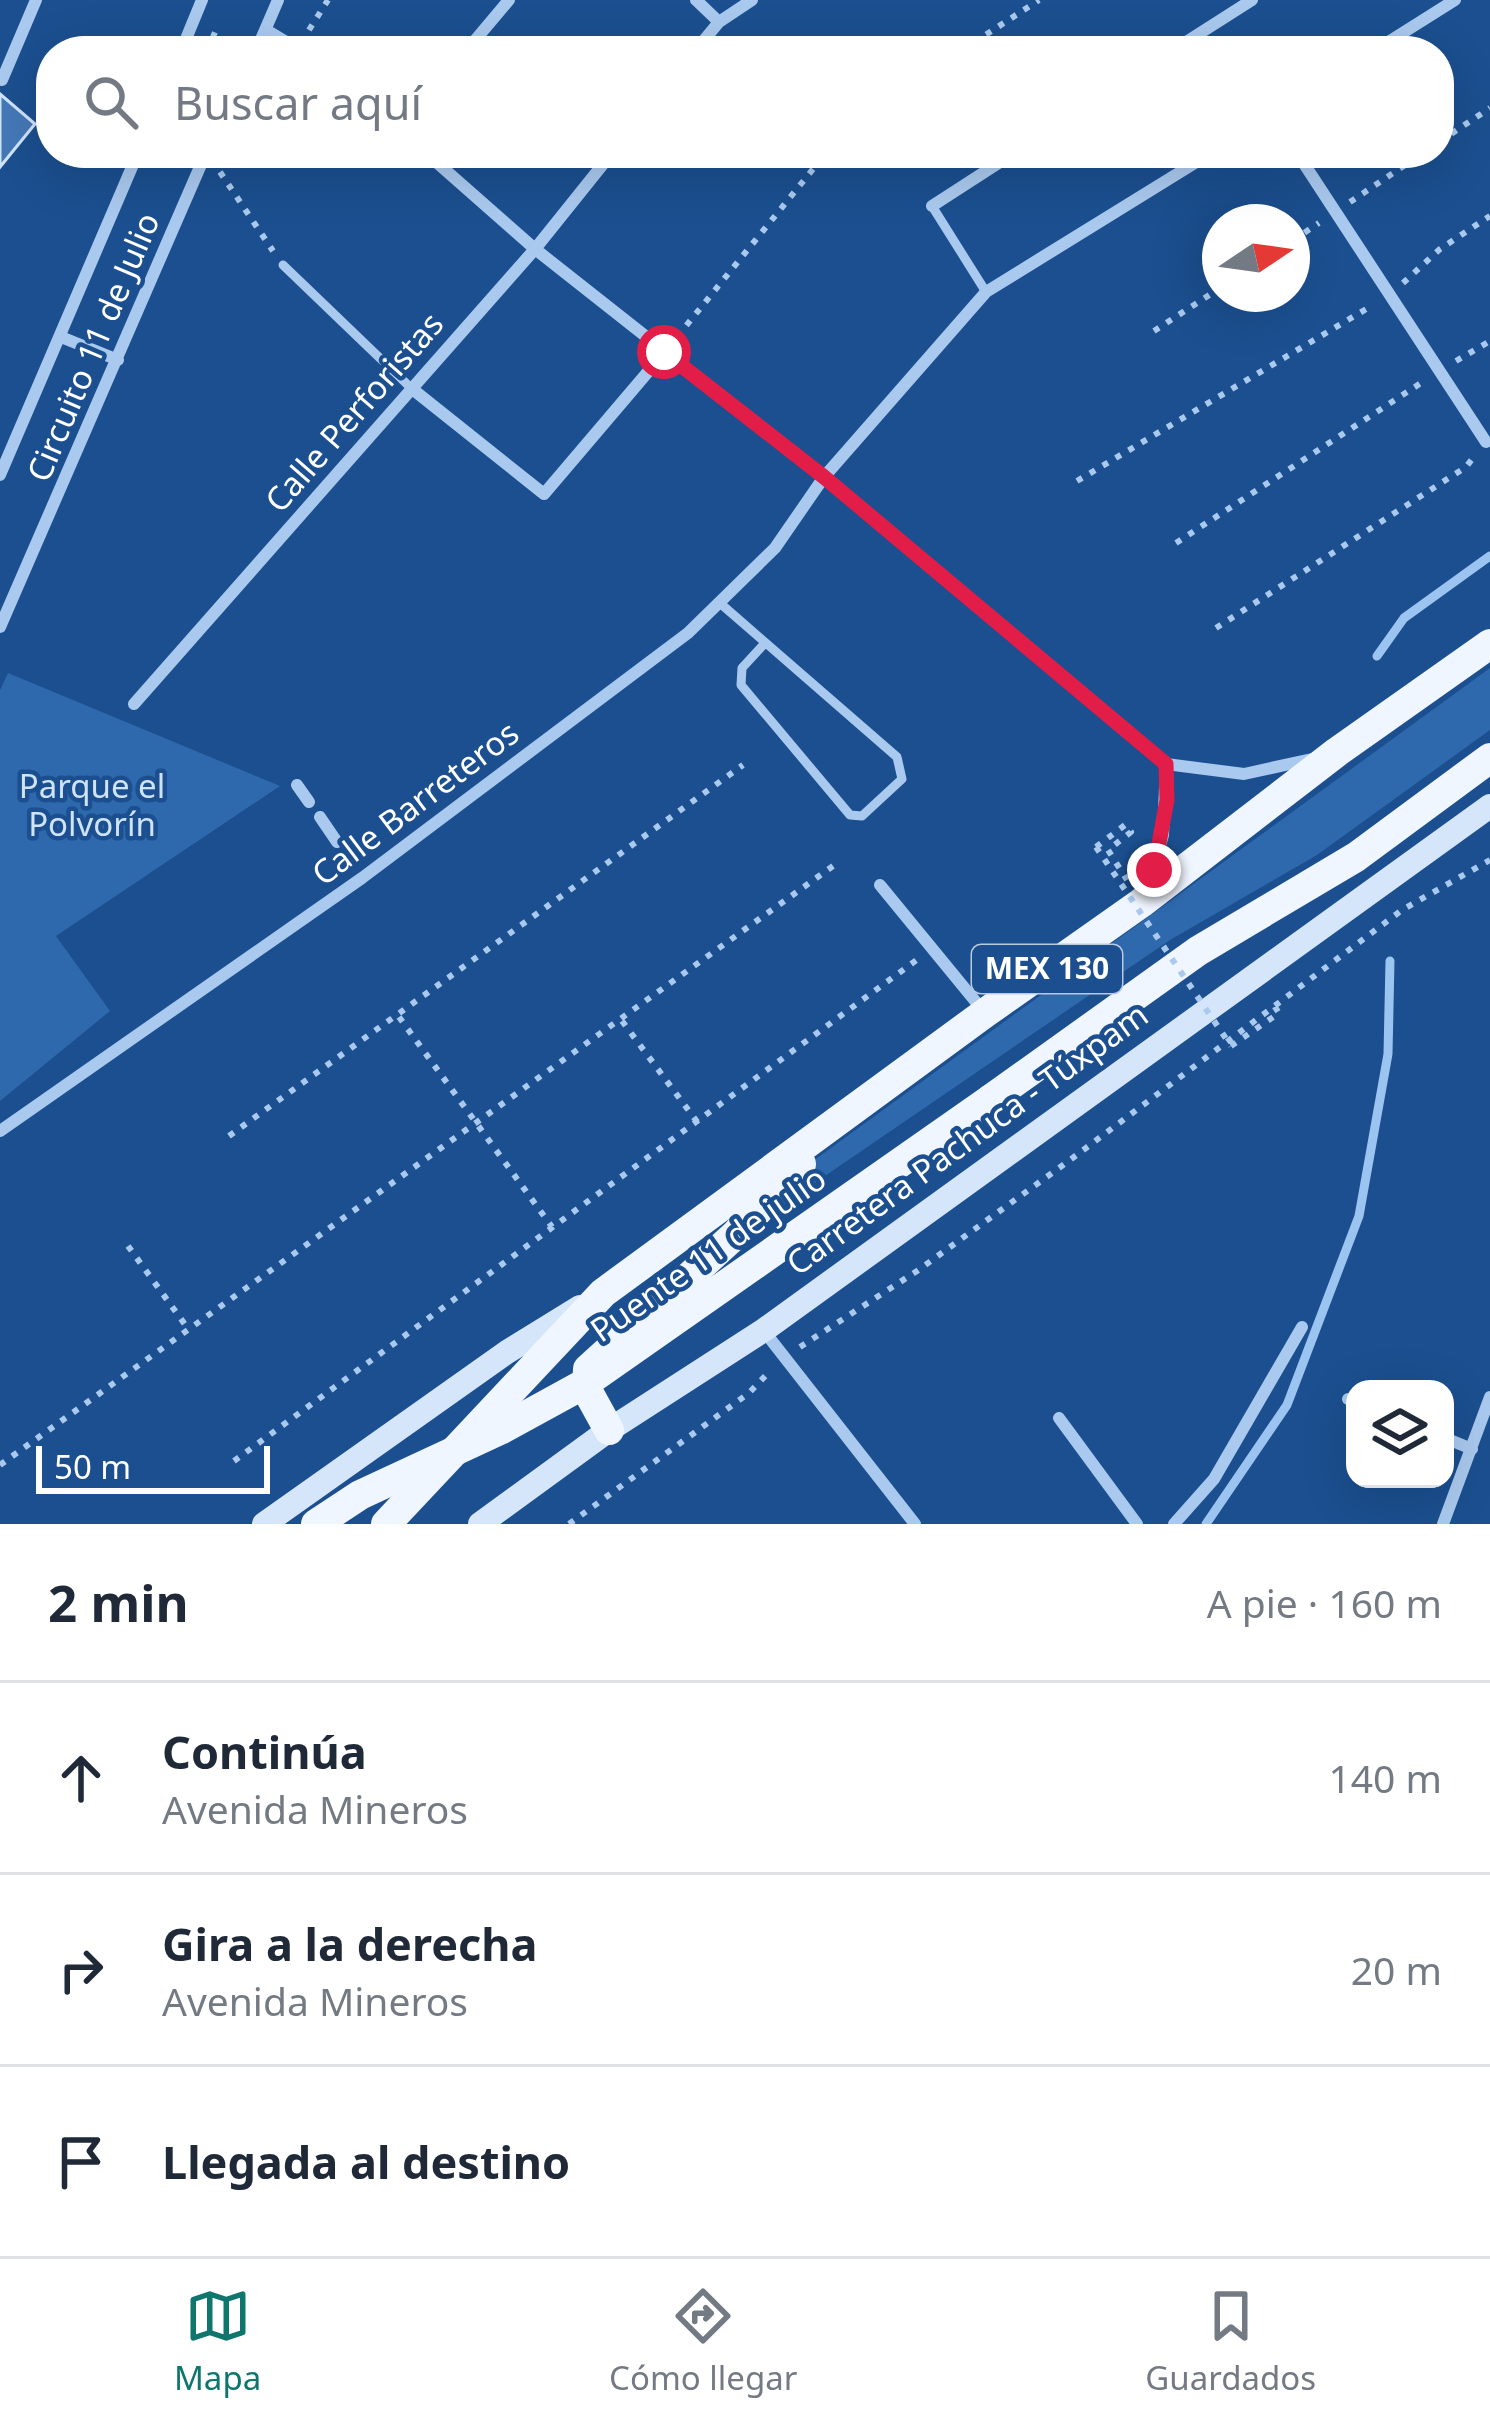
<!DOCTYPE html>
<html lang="es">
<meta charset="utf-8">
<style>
body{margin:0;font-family:"Noto Sans",sans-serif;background:#f2f2f3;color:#1f2937}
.controls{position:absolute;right:36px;bottom:36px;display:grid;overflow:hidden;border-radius:24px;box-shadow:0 12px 48px #0002}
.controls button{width:108px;height:108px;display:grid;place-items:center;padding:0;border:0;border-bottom:3px solid #e0e1e3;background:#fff;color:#1f2937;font:60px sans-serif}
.compass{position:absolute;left:1202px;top:204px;width:108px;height:108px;border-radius:50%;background:#fff;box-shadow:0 12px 48px #0002;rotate:77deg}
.scale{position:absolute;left:36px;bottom:30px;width:234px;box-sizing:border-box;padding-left:12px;border:6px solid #fff;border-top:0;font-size:33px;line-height:42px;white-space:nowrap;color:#fff;-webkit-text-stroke:9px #1b4f8f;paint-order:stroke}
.stop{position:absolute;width:36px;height:36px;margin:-27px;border:9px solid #e11d48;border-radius:50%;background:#fff}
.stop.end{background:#e11d48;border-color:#fff;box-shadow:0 3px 12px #0008}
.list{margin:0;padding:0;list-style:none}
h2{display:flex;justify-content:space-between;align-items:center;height:156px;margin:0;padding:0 48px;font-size:51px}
h2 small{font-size:39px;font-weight:400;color:#747a83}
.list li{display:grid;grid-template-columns:78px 1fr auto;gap:36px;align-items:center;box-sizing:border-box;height:192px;padding:0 48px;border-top:3px solid #e0e1e3}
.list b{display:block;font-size:45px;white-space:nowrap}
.list p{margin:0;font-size:39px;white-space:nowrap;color:#747a83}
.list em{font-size:39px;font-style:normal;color:#747a83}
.icon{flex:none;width:66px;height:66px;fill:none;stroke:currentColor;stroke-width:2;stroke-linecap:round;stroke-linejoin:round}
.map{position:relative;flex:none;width:1490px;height:1524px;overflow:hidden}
.search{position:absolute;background:#fff;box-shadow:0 12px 48px #0002;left:36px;right:36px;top:36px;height:132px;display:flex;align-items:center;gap:30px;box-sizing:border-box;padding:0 42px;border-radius:48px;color:#747a83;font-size:45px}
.sheet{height:732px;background:#fff}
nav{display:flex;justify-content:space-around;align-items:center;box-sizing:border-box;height:168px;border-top:3px solid #e0e1e3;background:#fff;font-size:33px;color:#747a83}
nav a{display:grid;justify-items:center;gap:6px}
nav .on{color:#0f766e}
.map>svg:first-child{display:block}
</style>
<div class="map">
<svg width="1490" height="1524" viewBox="0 0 1490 1524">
<rect width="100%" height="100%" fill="#1b4f8f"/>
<path fill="#2e69ad" d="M1490,668v62l-173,125 -147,85 -424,290 67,-69z
M8,673l272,113 -224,150 54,75 -110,90v-411z"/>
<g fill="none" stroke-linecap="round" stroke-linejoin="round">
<path stroke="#9cc4f0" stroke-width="9" d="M1377,656l27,-38 86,-62
M1206,1524l81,-119 72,-189 29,-162 2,-93"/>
</g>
<path fill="#4478b7" stroke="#cfe3fa" stroke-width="3" d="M0,94l35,30 -35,43z"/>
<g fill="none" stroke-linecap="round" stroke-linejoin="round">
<path stroke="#a9c9ee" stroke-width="6" stroke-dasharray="6 9" stroke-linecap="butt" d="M309,30l19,-30
M211,34l27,11
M961,51l78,-51
M1439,142l51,-34
M220,172l53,79
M1350,202l73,-49
M1292,241l27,-18
M1403,283l37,-34 50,-33
M1154,331l66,-43
M677,337l149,-184
M1456,361l34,-20
M1077,481l296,-176
M1176,543l248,-162
M1216,628l250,-161 7,-9
M1096,847l29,-22 6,7 -23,18 19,30
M399,1017l153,210
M622,1021l76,102
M1231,1046l48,-33 -6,-9
M229,1136l514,-371
M128,1246l61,84
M800,1347l117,-76 153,-111 332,-250 88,-50
M234,1461l684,-502
M0,1465l833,-599
M569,1524l180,-131 22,-23"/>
<path stroke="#a9c9ee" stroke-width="9" d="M932,206l54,86
M283,265l128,123
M721,604l176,153 5,22 -40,37 -12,-1 -109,-130 1,-17 23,-25"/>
<path stroke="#a9c9ee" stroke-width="12" d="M696,0l23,22
M266,30l35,21
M181,51l21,-51
M256,51l22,-51
M466,51l43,-51
M695,51l24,-29 33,-22
M1172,51l80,-51
M1374,51l81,-51
M2,80l34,-80
M426,153l109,96 289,228 342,287 78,10 68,-15
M1297,153l189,289
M932,206l82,-53
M61,337l57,23
M411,388l133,106 120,-141
M0,475l138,-322
M0,627l206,-474
M134,704l401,-455 77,-96
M297,785l12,17
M320,817l17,25
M880,885l105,128
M1148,886l15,-51 3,-71
M0,1131l362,-253 326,-245 87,-85 49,-71 162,-185 225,-139
M764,1331l151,193
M1348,1399l7,3
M1059,1418l78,106
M1445,1438l27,11
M1174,1524l40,-45 88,-152
M1443,1524l47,-127"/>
<path stroke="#d6e6fa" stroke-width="24" d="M264,1524l243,-172 73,-45
M480,1524l129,-94 155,-100 726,-524"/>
<path stroke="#f0f6ff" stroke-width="30" d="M991,1099l207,-148 158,-94 134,-99
M609,1430l-22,-40 1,-21 148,-135 65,-70
M386,1524l217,-231 382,-280 156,-110 196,-151 153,-108"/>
<path stroke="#a9c9ee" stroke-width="6" stroke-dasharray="6 9" stroke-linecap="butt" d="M1096,847l135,199"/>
<path stroke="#f0f6ff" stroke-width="30" d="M316,1524l44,-29 140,-65 84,-46 407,-285"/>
</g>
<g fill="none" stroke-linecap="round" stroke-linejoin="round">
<path stroke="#e11d48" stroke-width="15" d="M664,352l160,125 342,287 1,36 -13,70"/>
</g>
<g text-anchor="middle" stroke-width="9" stroke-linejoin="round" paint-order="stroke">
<rect fill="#1b4f8f" stroke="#bbcadd" stroke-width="3" x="972" y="945" width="150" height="48" rx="9"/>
<g font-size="30" font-weight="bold" fill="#fff">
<text x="1047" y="979">MEX 130</text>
</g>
<g font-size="33" fill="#fff" stroke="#1b4f8f">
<text transform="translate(93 347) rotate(-67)" y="12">Circuito 11 de Julio</text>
<text transform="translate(354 412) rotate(-49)" y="12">Calle Perforistas</text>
<text transform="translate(415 803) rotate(-37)" y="12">Calle Barreteros</text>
<text transform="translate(967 1139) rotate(-36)" y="12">Carretera Pachuca - Túxpam</text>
<text transform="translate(708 1254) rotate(-35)" y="12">Puente 11 de julio</text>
</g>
<g font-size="33" fill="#cfe3fa" stroke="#1b4f8f">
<text x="92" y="798">Parque el<tspan x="92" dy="38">Polvorín</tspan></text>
</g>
</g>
</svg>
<div class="controls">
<button><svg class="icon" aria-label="layers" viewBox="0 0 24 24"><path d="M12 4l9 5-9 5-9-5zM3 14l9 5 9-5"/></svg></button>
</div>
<svg class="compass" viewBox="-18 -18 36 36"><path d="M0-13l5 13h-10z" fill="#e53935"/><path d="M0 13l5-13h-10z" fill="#747a83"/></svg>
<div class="scale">50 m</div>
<div class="stop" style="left:664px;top:352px"></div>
<div class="stop end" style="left:1154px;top:870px"></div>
<div class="search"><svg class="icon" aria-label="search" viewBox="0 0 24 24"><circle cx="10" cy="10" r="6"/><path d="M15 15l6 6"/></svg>Buscar aquí</div>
</div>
<section class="sheet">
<h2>2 min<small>A pie · 160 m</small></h2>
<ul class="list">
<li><svg class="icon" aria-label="ahead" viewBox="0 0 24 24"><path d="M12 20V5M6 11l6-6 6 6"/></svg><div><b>Continúa</b><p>Avenida Mineros</p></div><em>140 m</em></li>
<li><svg class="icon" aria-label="right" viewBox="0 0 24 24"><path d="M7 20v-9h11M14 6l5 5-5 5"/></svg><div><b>Gira a la derecha</b><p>Avenida Mineros</p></div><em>20 m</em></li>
<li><svg class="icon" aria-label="arrive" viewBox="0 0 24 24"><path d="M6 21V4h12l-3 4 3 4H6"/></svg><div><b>Llegada al destino</b></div></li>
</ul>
</section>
<nav>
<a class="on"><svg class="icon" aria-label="map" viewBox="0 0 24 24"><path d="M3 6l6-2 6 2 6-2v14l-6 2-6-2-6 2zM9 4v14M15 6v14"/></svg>Mapa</a>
<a><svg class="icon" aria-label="directions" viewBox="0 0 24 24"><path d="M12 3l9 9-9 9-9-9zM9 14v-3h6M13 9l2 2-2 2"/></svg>Cómo llegar</a>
<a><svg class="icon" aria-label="saved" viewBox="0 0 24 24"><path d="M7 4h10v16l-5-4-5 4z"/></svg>Guardados</a>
</nav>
